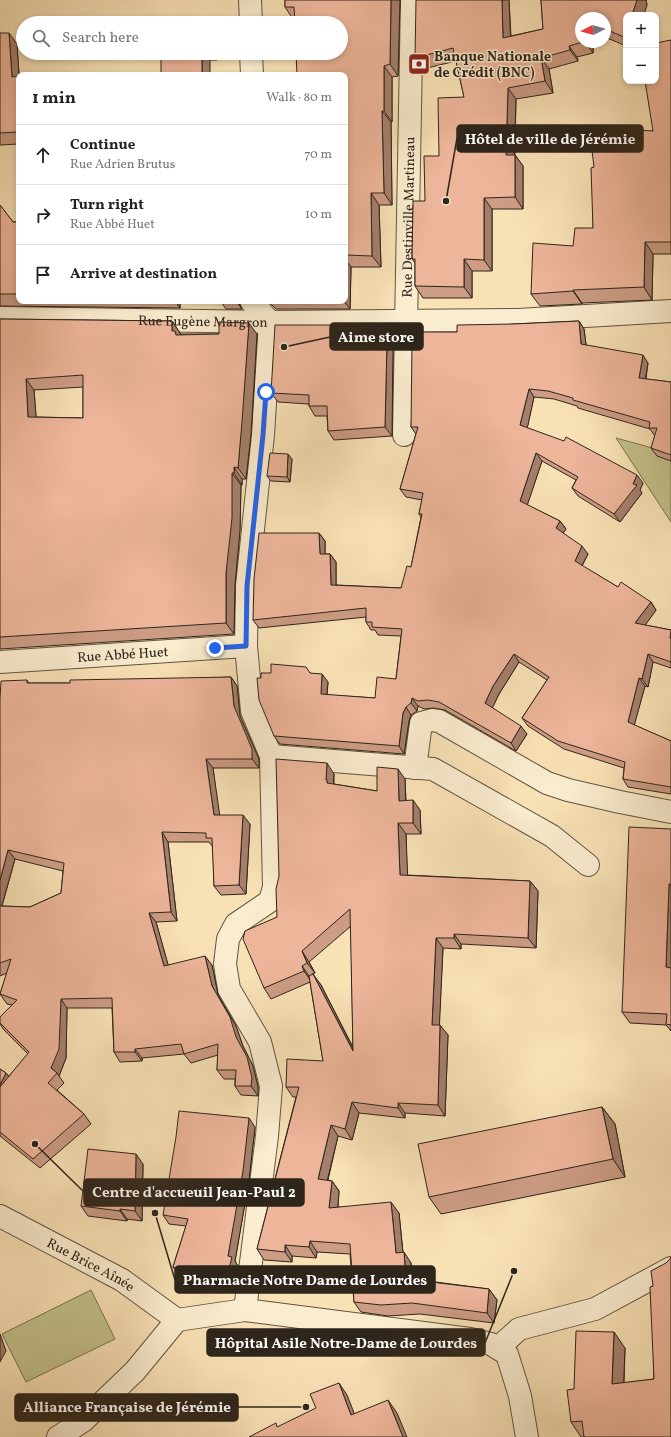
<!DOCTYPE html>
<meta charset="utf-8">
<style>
body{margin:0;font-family:Vollkorn,serif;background:#f6f6f6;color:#222}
.controls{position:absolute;right:12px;top:12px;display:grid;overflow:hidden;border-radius:8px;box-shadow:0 2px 6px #0003}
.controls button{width:36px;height:36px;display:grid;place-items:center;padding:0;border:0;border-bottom:1px solid #e0e0e0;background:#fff;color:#222;font:20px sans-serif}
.compass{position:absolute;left:575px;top:12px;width:36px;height:36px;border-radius:50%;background:#fff;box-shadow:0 2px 6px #0003;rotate:264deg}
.stop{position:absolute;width:12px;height:12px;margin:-9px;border:3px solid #2563eb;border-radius:50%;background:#fff}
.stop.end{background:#2563eb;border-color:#fff;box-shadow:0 1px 4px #0008}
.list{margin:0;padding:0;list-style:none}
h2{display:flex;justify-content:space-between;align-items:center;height:52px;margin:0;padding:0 16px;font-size:17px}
h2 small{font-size:13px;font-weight:400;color:#767676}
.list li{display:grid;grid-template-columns:26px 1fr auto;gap:12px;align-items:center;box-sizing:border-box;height:60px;padding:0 16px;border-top:1px solid #e0e0e0}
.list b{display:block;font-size:15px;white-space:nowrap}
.list p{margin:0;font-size:13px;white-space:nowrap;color:#767676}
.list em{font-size:13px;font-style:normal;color:#767676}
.icon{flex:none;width:22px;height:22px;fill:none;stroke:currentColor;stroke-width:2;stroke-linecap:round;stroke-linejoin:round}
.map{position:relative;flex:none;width:671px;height:1437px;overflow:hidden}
.search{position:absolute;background:#fff;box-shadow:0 2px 6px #0003;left:16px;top:16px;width:332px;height:44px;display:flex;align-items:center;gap:10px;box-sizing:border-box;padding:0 14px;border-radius:22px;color:#767676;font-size:15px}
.panel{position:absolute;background:#fff;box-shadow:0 2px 6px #0003;left:16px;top:72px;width:332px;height:232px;border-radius:8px}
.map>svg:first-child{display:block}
</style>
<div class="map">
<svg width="671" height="1437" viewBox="0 0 671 1437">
<rect width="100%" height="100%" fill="#f8e1b5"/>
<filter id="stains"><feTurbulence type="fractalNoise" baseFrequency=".005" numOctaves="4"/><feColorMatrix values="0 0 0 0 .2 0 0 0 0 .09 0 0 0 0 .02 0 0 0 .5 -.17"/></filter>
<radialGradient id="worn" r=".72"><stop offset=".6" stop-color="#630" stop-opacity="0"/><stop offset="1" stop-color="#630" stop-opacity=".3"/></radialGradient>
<path fill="#c3c18a" stroke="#787352" d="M616,438l55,15v69z
M91,1290l24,49 -89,43 -24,-48z"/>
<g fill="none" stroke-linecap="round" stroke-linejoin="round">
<g stroke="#605442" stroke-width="24">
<g id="minor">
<path d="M250,0l1,23"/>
<path d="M251,53l1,22"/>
<path id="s1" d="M404,435l8,-435"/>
<path id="s2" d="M0,662l246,-16"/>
<path d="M271,756l162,13 119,67 36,29"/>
<path d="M415,768l6,-45 11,-3 7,1 108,62 21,7 52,12 51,10"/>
<path d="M245,1310l22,-174 4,-50 -11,-44 -31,-53 -4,-25 3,-25 8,-15 34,-23 4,-14 -3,-131 -19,-45 -6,-65 1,-60 16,-151 7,-113 -19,-21"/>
<path d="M498,1348l21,-19 76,-20 76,-41"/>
</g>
</g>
<g stroke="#605442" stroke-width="24">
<g id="tertiary">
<path id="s3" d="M0,318l270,4 248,-2 153,-9"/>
<path id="s4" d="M0,1216l122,64 55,40"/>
<path d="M177,1320l68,-10 225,29 21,5 16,10 13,42 7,41"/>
<path d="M58,1437l25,-16 52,-50 42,-51"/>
</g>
</g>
<use href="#minor" stroke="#faeccf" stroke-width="22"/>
<use href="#tertiary" stroke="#faeccf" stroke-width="22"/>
</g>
<path fill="#cc9c84" stroke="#2e251b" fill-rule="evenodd" d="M285,0h115l-2,76 -6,1v45h-1l1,83h-13l2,62h-30l-1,42h-74l-8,-8h77v-226l-50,-56h-2l-8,-12z
M509,0l2,36 32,-7 -2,-29h105l1,5 -21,10v31l-21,-9v-19h-24v24h12v11l-16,4 1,4 -29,8 4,24 -37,6 -1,56 8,11v43h-31v62h-20v27h-49l-8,-12v-23l-3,-4 13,-58 14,-45 25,-59 -8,-36 -33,8 -8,-11z
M0,33l17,11 2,31v69l-19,1z
M671,40v214h-18l-1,46 -70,3v1l-42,2 -9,-12 42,-48 20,-18 1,-61 59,-36z
M161,53h56v7h-7z
M0,205l13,17h6v79h220v2l3,6h-16l-5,-7h-41v6l-180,-2z
M0,319l172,2 8,12v1h77l-6,100 -5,45h-4v6h-1l-1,45 -5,55 -1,49 -234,15zM83,387v31l-47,-1 -2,-27z
M579,321l5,8 2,16 62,18 -2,16 25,3v79l-14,-5 -6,-8 4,-12 -5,-7 -72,-21 -1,-2 -23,-7 -20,-2 -7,31 116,55 -3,7 2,3 -22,29 -42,-26 -6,-8 4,-8 -34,-19 -15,44 33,16 6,8 -3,4 25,21 -6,12 36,21 33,15 5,8 -11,15 26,5v38l-18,-6 -5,25 -3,-1 -11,39 37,16v53l-43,-7 -5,-8 1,-11 -60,-19 -36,-23 -6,-8 25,-38 -28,-18 -20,32 -7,14 35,26 -11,17 -71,-41 -12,-2 -9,1 -6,-3 -1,5 -6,4 -2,6 -5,33 -124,-10 -6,-8 -13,-58 49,-5 18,9 -1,13 48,3 21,-19 5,-43 -23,-1 -3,-5h-4l-5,-8v-5l-107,11 -6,-8 66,-87 6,8v13h5l6,8v23l65,3 10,-21 10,-50 -2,-3 3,-14 -16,-3 -6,-8 16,-55 -5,-7 6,-85 40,-10 56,-8z
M349,334l1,9 43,8 -1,85 -58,4 -6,-9 -1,-15h-12l-6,-10v-2l-31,-2 -7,-9z
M292,459l-2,23 -19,-1 -4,-5z
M231,677l6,9 3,30 19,43v9h-46l6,47 31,9 -4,70 -25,1 -7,-9 -1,-39 -4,-5h-41l9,79 -21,1 12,43h44l6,30 18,31 7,20 10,20 5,21v9l-17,-1 -6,-9v-7h-11l-7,-9 1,-15 -27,8 -7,-9 -42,4v3l-22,1 -6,-10 -2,-44h-45l-1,50 -7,18 5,7 -7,7 27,24 7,10 -51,44 -40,-32v-67l6,4 3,3 19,-22 -24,-24 -4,-6v-7l12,-12 -5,-1 -7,-10 7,-21 -7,3v-277l27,-19 2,3h41zM15,859l48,12 -2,22 -31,14 -28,-1z
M334,774v10l43,7 28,-12 1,21 14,10 1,24h-15l1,41 123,6 8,10 -2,57 -75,-4v5l-18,-1 -4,77 9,10 -3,81 -40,-3v5l-46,-5 -7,27 -14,-4 -10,44 4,1 7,10 -1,16 61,6 4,40 8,10 2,16 76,10 8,11 -3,23 -74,-9 -32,2 -27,-4 -7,-10 -4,-48 -33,-2 -1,6 -24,-2v6l-28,-2 -7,-11 39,-152h-3l-7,-10 37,-26 -13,-79 -39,17 -7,-11 13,-71zM351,926l2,121 -32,-62 -9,-11 3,-1 -6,-11z
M671,829v202l-5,-6 -36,-2 -8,-11z
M602,1107l13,17 10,53 -184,37 -12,-17z
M255,1127l-6,53 -14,81 3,5 -5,20 -36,-4 -18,-6 -6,-9 13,-41 -17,-2 -6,-9z
M143,1164l-1,57 -15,-2v2l-39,-5 -7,-10z
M666,1263l5,174h-90l-10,-15 3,-33 51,-41 -1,35 30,-4 -1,-93z"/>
<path fill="#a67f6c" stroke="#2e251b" d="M391,0h9l-2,76 -8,-12z
M502,0h7l2,50 -8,-12z
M637,0h9l1,5 -3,10h-12z
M9,33l8,11 2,31v12l-7,-10z
M585,42h8v11z
M569,46l8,11 1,4 -8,-11z
M202,53h3l5,7v15h-8z
M212,53h5v7z
M541,58l8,11 4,24 -8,-12z
M384,66l8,11v45l-8,-11z
M508,88l8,11 -2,67 -8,-11z
M382,111l9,11 1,83 -8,-12z
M515,155l8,11v43l-8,-12z
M371,193l8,12 2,62 -9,-11z
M484,198l8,11v62l-8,-11z
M645,242l8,12 -1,46 -8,-13z
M345,259l6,8 -1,42 -6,-8h1z
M464,259l8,12v27l-8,-11z
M573,290l9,13v1l-9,-13z
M175,301h5v7z
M236,301h3v2l3,6z
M172,321l8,12v4l4,6 -12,-12z
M579,321l5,8 3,23 -6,-8z
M249,323l8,11 -6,100 -5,45 -8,-11z
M343,325l6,9 1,19 -7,-10z
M387,342l6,9 -1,85 -7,-9z
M643,355l5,8 -4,23 -5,-8z
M26,379l8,11 3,39 -9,-12z
M529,389l5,8 -8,37 -6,-9z
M536,453l6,8 -16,48 -6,-8z
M288,454l4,5 -2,23 -3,-5z
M234,467l8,12v6l-8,-12z
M232,473l9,12 -1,45 -5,55 -1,49 -8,-11v-50z
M637,475l6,8 -3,7 2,3 -22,29 -6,-8 19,-30z
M560,521l6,8 -5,7 -5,-8z
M319,533l6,8v21l-5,-8z
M582,546l6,8 -8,15 -5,-8z
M330,554l6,8v31l-5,-8z
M651,602l5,8 -15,21 -6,-8z
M514,654l5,8 -20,32 -8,17 -6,-8 8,-17z
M648,654l5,8 -5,25 -6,-8z
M322,674l6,8 -2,20 -5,-8z
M231,677l6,9 3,30 19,43v9l-7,-9 -18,-53z
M639,678l6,8 -12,44 -5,-8z
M412,698l6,8 -1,5 -6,-8z
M406,707l5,8 -2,6 -5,33 -5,-8 4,-33z
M521,726l6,8 -11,17 -5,-8z
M206,759l7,9 8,56 -7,-9z
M327,763l7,11 -1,15 -6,-6 -1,-3z
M398,769l7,10 1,32 -7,-10z
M413,800l7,10 1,24 -8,-11z
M243,815l7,9 -4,70 -7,-9z
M398,823l8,11 2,51 -8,-10z
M162,832l6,10 9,79 -6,-9z
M8,850l7,9 -15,53v-32z
M530,881l8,10 -2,57 -8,-10z
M669,884l2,2v88l-5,-7z
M149,913l7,9 15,53 -7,-9z
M454,934l7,10v5l-7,-11z
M436,938l7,10 -4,87 -7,-10z
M302,951l7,11 6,11 -8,-10z
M205,956l7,9 6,30 18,31 7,20 10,20 5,21v9l-7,-10 -15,-49 -24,-51z
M302,966l7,10 2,5 -7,-10z
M313,974l8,11 39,77 -7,-11z
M61,999l6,9 -1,50 -7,18 -2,-3 -6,-5z
M440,1025l8,10 -3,81 -7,-11z
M135,1049l7,9v3l-7,-9z
M6,1073l7,9 -13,5v-2z
M352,1102l7,11 -7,27 -7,-11z
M398,1103l7,10v5l-7,-10z
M602,1107l13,17 10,53 -12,-18z
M249,1118l6,9 -6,53 -14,81 3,5 -5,20 -6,-9 1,-21z
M331,1125l7,11 -13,54 -7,-11z
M136,1154l7,10 -1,57 -7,-10z
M332,1181l7,10 -2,27 -8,-10z
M391,1202l8,11 5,50 -8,-10z
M120,1209l7,10v2l-7,-10z
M310,1241l7,11 -1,6 -7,-11z
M285,1245l7,11v6l-7,-10z
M404,1252l7,11 2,26 -7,-10z
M489,1289l8,11 -3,23 -7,-10z
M614,1332l11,16 -2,52 -11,-16z
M0,1334l6,17 -6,11z
M339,1383l8,12 13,33 -9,-13z
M388,1400l9,13 10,24h-4z"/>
<path fill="#edb59a" stroke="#2e251b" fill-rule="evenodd" d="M285,0h106l-1,64 -6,2v45h-2l2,82h-13l1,63 -27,-1v-180h-48l-1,-22h45v-30h-46l-1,-16h-9z
M416,0h86l1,38 40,-9 -2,-29h96l-5,15h-6v23l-21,-9v-11h-24v24h2l-14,4 1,4 -29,8 4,23 -37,7 -2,67h9v42l-31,1v62l-20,-1v28l-49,-1v-27h-3l1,-58h12l-1,-45h15l-1,-58 26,-1 -11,-49 -38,10z
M208,20v3h-48v-2z
M0,33h9l3,44 7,-1v56l-19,1z
M671,40v202h-26l-1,45 -71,3v1l-42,3 2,-51 40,3 2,-18h18l-2,-60 3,-1 -4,-33 31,-5 32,2 -8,-50h11v-38z
M161,53h41v22h-41z
M0,205l13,17h6v72h-19z
M0,319l172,2v10h3l1,4 43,-1v-12l30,1 -7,99 -4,46 -4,-1v6h-2v45l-6,55v50l-226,14zM83,375v43l-55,-1 -2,-38z
M579,321l2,23 62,11 -4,23 32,4v73l-20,-7 6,-20h-8l1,-6 -77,-22v-2l-25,-7 -19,-2 -9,36 44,16 2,-4 71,38 -4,9 4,1 -23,29 -42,-26 6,-11 -42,-24 -16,48 40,20 -4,7 26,18 -7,15 43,26 3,-5 30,20 -16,21 36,7 -1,8h1v24l-23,-8 -6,25 -3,-1 -11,44 43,19v46l-48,-8 2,-17 -67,-21 -36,-23 27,-41 -35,-23 -21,32 -8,17 36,23 -10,17 -72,-41 -11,-2 -10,1 -6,-3 -1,5 -5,4 -3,6 -4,33 -125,-10 -15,-36 -2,-22h4v-5h10v-9l35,3 4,6 12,1 -1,20 54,4 2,-21 19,2 6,-50 -30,-2v-5h-6v-14l-113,12 1,-41 5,-46h60l1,21h10l1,31 70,3 6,-22 4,1 11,-53h-3l4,-21 -23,-4 18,-62h-7l1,-85h5l-1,-10h41v-7l56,-1z
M275,325h68v18l44,-1 -2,85 -57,4 -1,-25h-18v-11l-38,-2z
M270,453l18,1 -1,23 -20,-1z
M231,677l3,29 18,43v10h-46l8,56h29l-4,70 -25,1 -2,-48h-6v-5l-44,-1 9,80 -22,1 15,53 41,-10 7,30 18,31 6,20 11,20 5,21 -1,8h-16l1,-16h-19l1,-26 -34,10 -3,-10 -46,5v3h-21l-2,-54 -51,1 -2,50 -8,19 6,5 -9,10 36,31 -51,45 -33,-27v-45l29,-35 -29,-29v-6l17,-17 -17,-6 11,-35 -11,4v-57l30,1 31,-14 3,-30 -56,-13 -8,30v-181l1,-18 26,-1v3h43v-3z
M276,759l51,4 -1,17h1v3l50,8v-24l21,2 1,32 14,-1v23h-15l2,52 130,6 -2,57 -74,-4v4h-18l-4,87h8l-2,80 -40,-2v5l-46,-6 -7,27 -14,-4 -13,54 14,2 -3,27 62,-6 5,51 8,-1 2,27 83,10 -2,24 -75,-10 -31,2 -27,-3 -4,-58 -40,-3 -1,6 -24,-2v7l-28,-3 42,-162h-13l1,-28 36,2 -14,-85 4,-2 40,77 -3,-142 -48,42 5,12 -5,3 2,5 -40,17 -21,-49 2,-8 32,-14 -1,-28 3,-13z
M629,827l42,2v55h-2l-3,83 5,1v57l-5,-1 1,-10 -45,-2z
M0,1069l6,4 -6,12z
M602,1107l11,52 -184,38 -11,-53z
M179,1111l70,7 -6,53 -15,85 4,1 -5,20 -37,-4 -17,-6 15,-48 -25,-4 13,-78z
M88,1149l48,5 -1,57 -15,-2v2l-39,-5z
M671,1257v180h-87l-2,-16 -11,1 -4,-32 7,-1 2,-58 38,1 -2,52 42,-5 -4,-92 3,-1 -2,-15 15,-8 4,-4z
M339,1383l12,32 37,-15 15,37h-154l27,-14 1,4 39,-19 -6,-14z"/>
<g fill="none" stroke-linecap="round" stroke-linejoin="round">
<path stroke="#2563eb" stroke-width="5" d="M215,648l31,-2 1,-60 16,-151 3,-43"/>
</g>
<defs>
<g id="bank-square" transform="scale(1.15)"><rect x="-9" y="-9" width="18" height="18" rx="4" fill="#8f2418" stroke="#faeccf"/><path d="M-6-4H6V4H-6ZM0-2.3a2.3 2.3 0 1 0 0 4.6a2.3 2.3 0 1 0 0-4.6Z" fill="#fff"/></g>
</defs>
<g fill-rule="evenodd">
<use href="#bank-square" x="419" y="64"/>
</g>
<g text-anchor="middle" stroke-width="3" stroke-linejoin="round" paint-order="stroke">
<g font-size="14" font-weight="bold" fill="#2e251b" stroke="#faeccf" text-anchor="start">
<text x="434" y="61">Banque Nationale<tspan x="434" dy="16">de Crédit (BNC)</tspan></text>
</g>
<g font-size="14" fill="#2e251b" stroke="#faeccf">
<text dy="5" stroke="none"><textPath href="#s1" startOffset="218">Rue Destinville Martineau</textPath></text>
<text dy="5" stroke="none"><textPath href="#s3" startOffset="203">Rue Eugène Margron</textPath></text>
<text dy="5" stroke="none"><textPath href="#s2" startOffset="123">Rue Abbé Huet</textPath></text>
<text dy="5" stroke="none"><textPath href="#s4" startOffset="103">Rue Brice Aînée</textPath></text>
</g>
</g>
<path fill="none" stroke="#2e251b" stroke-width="1.5" d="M446 201L457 138M284 347L330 337M35 1144L84 1192M155 1213L175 1280M514 1271L485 1343M306 1407L238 1407"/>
<g fill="#2e251b" stroke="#faeccf" stroke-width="1.5">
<circle cx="446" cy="201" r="4"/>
<circle cx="284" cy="347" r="4"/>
<circle cx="35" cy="1144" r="4"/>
<circle cx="155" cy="1213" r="4"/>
<circle cx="514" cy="1271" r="4"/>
<circle cx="306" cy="1407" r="4"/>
</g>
<g fill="#2e251b" stroke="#2e251b" stroke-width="1.5">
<rect x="457" y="125" width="186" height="27" rx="4"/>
<rect x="330" y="323" width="93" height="27" rx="4"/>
<rect x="84" y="1179" width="220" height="27" rx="4"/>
<rect x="175" y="1266" width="260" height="27" rx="4"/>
<rect x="207" y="1329" width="278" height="27" rx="4"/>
<rect x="15" y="1394" width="223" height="27" rx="4"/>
</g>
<g font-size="15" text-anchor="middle" font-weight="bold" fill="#fff">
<text x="550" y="144">Hôtel de ville de Jérémie</text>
<text x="376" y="342">Aime store</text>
<text x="194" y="1197">Centre d'accueuil Jean-Paul 2</text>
<text x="305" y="1285">Pharmacie Notre Dame de Lourdes</text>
<text x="346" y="1348">Hôpital Asile Notre-Dame de Lourdes</text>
<text x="127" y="1412">Alliance Française de Jérémie</text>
</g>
<rect width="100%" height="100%" filter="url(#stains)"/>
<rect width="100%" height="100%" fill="url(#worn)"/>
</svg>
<div class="controls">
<button>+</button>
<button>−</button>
</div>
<svg class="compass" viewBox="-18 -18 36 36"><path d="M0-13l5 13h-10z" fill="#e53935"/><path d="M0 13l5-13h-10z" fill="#767676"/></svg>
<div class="stop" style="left:266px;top:392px"></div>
<div class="stop end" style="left:215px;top:648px"></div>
<div class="search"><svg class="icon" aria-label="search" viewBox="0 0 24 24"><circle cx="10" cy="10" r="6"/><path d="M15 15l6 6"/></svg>Search here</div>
<section class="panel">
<h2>1 min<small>Walk · 80 m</small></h2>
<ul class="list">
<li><svg class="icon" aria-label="ahead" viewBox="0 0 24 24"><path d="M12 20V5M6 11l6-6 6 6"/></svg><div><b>Continue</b><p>Rue Adrien Brutus</p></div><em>70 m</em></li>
<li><svg class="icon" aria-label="right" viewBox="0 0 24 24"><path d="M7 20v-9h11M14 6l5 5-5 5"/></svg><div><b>Turn right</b><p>Rue Abbé Huet</p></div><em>10 m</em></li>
<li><svg class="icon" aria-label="arrive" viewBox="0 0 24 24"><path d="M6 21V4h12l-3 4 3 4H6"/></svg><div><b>Arrive at destination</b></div></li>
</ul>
</section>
</div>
